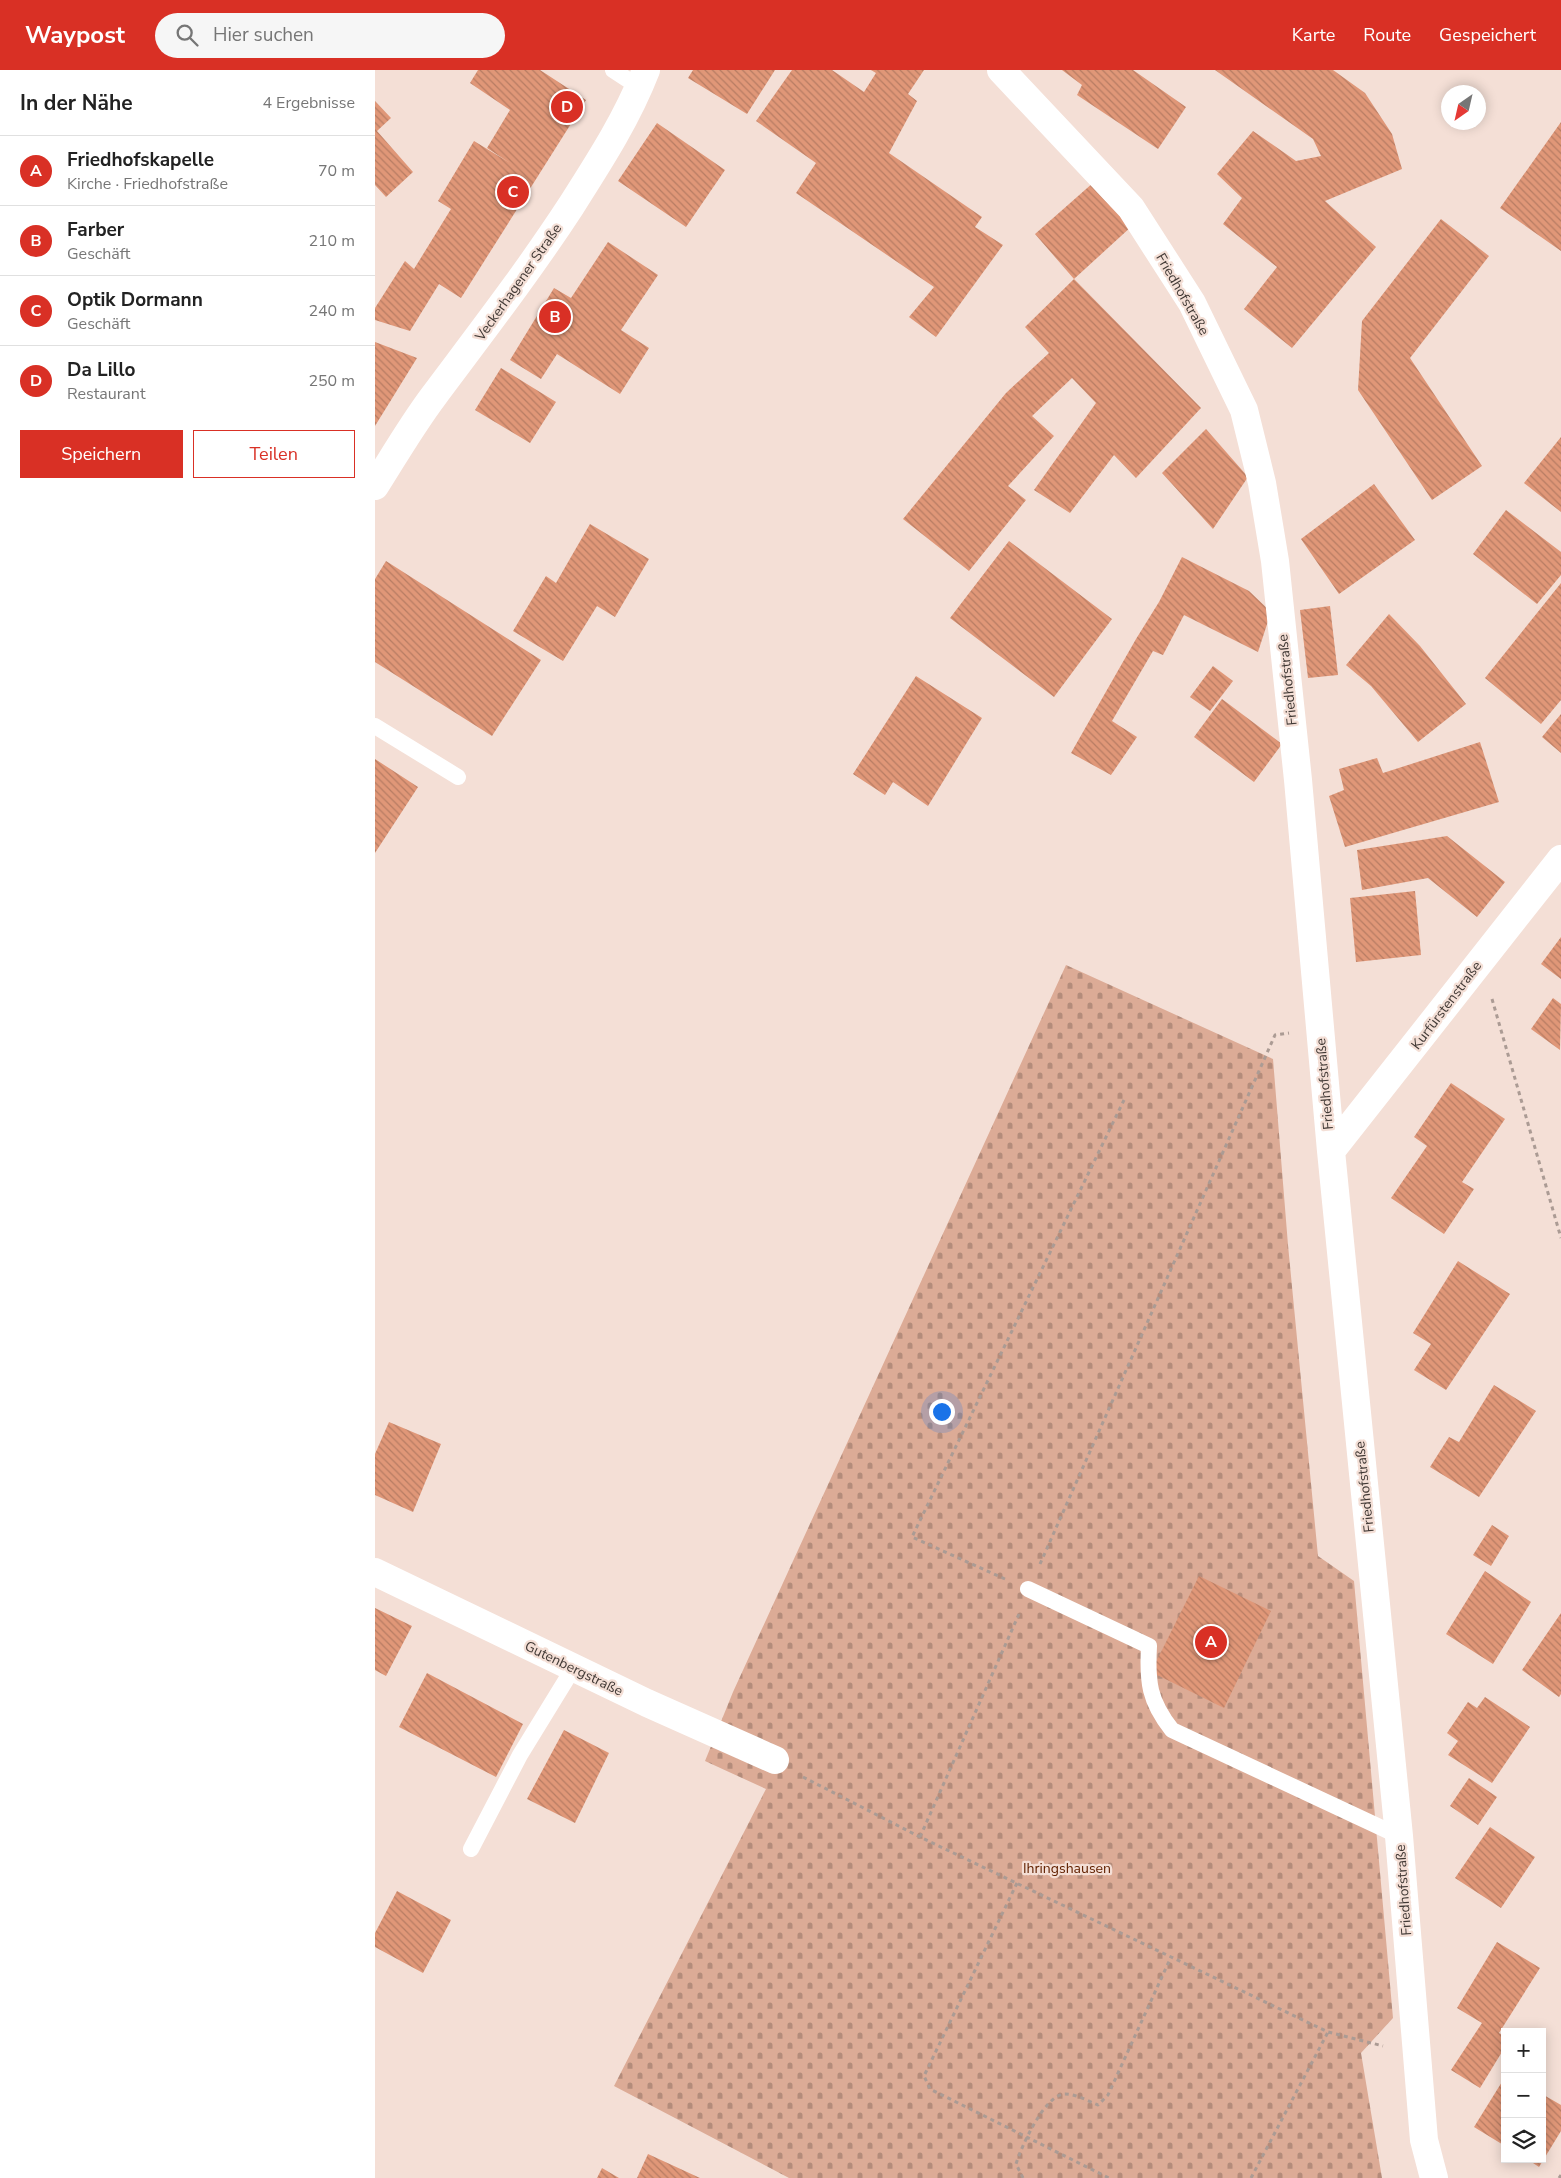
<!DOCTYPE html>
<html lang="de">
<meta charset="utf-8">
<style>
body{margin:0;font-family:"Nunito Sans",sans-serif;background:#f6f6f6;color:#222}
.controls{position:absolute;right:15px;bottom:15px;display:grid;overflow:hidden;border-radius:0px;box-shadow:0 2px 12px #0003}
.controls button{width:45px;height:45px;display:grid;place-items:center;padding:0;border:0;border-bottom:1px solid #e0e0e0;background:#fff;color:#222;font:25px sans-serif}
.compass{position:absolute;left:1066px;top:15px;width:45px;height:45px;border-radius:50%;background:#fff;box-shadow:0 2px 12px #0003;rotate:214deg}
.you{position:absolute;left:566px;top:1341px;width:18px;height:18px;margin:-12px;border:4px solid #fff;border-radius:50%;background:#1a73e8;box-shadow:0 0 0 8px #1a73e833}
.badge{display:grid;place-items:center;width:32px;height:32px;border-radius:50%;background:#d93025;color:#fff;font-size:16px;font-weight:700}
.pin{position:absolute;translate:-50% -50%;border:2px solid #fff;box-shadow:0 1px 5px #0006}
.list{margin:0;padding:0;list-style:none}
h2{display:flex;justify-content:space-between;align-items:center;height:65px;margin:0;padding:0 20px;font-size:21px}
h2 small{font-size:16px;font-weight:400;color:#767676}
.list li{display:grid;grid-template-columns:32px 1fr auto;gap:15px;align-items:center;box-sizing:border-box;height:70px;padding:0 20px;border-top:1px solid #e0e0e0}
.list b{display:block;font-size:19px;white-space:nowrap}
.list p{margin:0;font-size:16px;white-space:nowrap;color:#767676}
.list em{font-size:16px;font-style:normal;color:#767676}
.actions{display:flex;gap:10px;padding:15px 20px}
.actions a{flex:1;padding:11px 0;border:1px solid #d93025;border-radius:0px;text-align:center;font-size:18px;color:#d93025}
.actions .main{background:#d93025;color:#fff}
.icon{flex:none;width:28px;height:28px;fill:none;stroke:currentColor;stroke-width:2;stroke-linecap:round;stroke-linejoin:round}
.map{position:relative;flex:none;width:1186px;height:2108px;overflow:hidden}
header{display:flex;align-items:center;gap:30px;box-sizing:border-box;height:70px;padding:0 25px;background:#d93025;color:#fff}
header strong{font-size:24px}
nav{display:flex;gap:28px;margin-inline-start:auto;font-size:18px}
.search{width:350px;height:45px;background:#f6f6f6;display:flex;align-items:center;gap:12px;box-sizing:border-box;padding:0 18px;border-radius:28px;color:#767676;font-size:19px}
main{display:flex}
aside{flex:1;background:#fff}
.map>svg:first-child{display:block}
</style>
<header>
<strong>Waypost</strong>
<div class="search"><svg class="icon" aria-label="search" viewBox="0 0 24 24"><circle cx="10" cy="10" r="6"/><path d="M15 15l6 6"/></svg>Hier suchen</div>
<nav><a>Karte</a><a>Route</a><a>Gespeichert</a></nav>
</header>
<main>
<aside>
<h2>In der Nähe<small>4 Ergebnisse</small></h2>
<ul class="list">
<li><span class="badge">A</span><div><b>Friedhofskapelle</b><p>Kirche · Friedhofstraße</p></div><em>70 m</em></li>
<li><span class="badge">B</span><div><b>Farber</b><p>Geschäft</p></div><em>210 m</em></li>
<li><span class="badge">C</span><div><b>Optik Dormann</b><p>Geschäft</p></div><em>240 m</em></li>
<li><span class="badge">D</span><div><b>Da Lillo</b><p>Restaurant</p></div><em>250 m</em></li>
</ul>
<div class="actions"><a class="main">Speichern</a><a>Teilen</a></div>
</aside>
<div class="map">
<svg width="1186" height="2108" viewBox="0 0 1186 2108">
<defs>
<pattern id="cemetery-stones" width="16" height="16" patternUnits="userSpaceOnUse" patternTransform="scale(1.25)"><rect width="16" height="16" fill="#dcab96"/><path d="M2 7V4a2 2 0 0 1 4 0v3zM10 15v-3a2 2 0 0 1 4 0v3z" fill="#b48c7b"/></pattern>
<pattern id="building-back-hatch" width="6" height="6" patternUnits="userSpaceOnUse" patternTransform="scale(1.25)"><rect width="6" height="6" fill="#e09778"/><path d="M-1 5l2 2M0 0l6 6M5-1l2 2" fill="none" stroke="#b77c63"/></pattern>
</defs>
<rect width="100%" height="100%" fill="#f4dfd6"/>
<path fill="url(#cemetery-stones)" d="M691,895l207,94 15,186 30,311 36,25 39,437 -32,35 21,125h-593l-175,-92 152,-297 -61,-28 28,-69z"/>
<path fill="url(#building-back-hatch)" d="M103,0h62l46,30 -125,198 -22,-14 -29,47 -35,-11v-12l30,-47 9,8 37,-60 -13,-8 36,-60 36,22 -23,-15 23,-38 -40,-27z
M318,0h82l-28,44 -59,-36z
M417,0h40l32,22 12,-19 -5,-3h53l-16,24 9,7 -28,52 93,64 -7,10 28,18 -67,92 -27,-20 25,-30 -138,-94 20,-30 -60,-42z
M687,0h71l53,37 -28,42 -81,-54 5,-10z
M840,0h118l32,23 27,41 10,35 -77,32 51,46 -84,101 -48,-39 33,-42 -54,-43 19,-26 -25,-24 36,-43 43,30 25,-5 -8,-17z
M0,31l16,17 -14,13 36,41 -27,25 -11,-12z
M1186,52v129l-61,-43z
M282,53l68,47 -39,57 -68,-46z
M719,112l38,44 -58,53 127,129 -65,70 -22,-23 -44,58 -36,-23 62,-87 -24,-25 -40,38 22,20 -46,50 18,14 -57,71 -66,-52 103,-126 43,-40 -24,-26 49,-48 -39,-45z
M1066,149l48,37 -79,102 72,108 -50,34 -74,-110 4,-69z
M233,172l50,33 -37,55 28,18 -29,46 -63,-40 -16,25 -31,-19 44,-72 17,10z
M0,272l42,16 -42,68z
M126,298l55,34 -26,41 -55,-33z
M831,359l42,48 -35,52 -51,-56z
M1186,367v75l-37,-29z
M999,414l41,56 -76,54 -38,-55z
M1131,440l55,42v23l-24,29 -64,-50z
M215,454l59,35 -34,58 -18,-11 -34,55 -50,-30 33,-55 10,7z
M634,471l103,78 -58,78 -104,-79z
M807,487l67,34 22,21 -13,40 -74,-37 -21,40 -10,-4 -41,70 25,16 -26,38 -40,-22 65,-114 23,-37z
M11,491l155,99 -49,76 -117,-74v-83z
M1186,513v117l-20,24 -56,-46z
M955,536l8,69 -30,3 -8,-68z
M1014,544l31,32 46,58 -48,38 -47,-56 -25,-21z
M838,596l20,15 -23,30 -20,-14z
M541,606l66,42 -54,88 -35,-24 -8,13 -32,-21z
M847,629l60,45 -28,38 -60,-45z
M1186,644v39l-19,-16z
M1105,672l19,60 -154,45 -16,-51 15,-6 -5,-21 38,-11 6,15z
M0,689l43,28 -43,66z
M1072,766l58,46 -28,35 -49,-39 -66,12 -5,-40z
M1040,821l6,64 -65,7 -6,-64z
M1186,867v42l-20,-15z
M1178,928l8,6 -1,46 -29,-21z
M1076,1013l54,36 -43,63 12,7 -30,45 -53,-36 36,-52 -13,-9z
M1083,1191l52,33 -64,96 -32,-20 17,-26 -18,-11z
M1119,1315l42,26 -57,86 -49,-30 19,-30 10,5z
M14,1352l52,22 -28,68 -38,-17v-41z
M1117,1455l17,11 -18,30 -18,-11z
M1110,1501l46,31 -38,62 -47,-30z
M824,1506l72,35 -47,97 -73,-36z
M0,1538l37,18 -26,50 -11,-6z
M1186,1543v81l-2,3 -37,-27z
M52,1603l96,51 -27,53 -97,-50z
M1110,1627l45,30 -38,56 -44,-28 10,-14 -11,-8 21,-31 9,6z
M189,1660l45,23 -34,70 -48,-24z
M1094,1708l28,19 -19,28 -28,-19z
M1115,1757l45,30 -34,51 -46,-30z
M22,1821l54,29 -28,53 -48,-26v-14z
M1122,1872l43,26 -41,65 6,3v11l-25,41 -29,-18 31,-47 -25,-15z
M1130,2007v69l-31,-19z
M1167,2024l19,11v26l-22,36 -12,-8h15z
M273,2084l52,24h-63z
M227,2098l17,10h-22z"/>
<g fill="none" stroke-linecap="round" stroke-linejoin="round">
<path stroke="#ab9b94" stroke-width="3" stroke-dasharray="4 4" stroke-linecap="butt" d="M1117,929l69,239
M665,1494l235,-529 14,-2
M630,1509l-93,-42 212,-437
M428,1707l117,60 408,195 55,14
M545,1767l99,-223
M642,1813l-93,193 6,13 179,89
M648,2108l-7,-14c5,-17 29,-70 49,-70 11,0 23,7 33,11l10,-10 63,-138
M876,2108l77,-146
M1184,2108l2,-3"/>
<path stroke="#fff" stroke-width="16" d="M238,0l26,17
M0,656l83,51
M653,1519l121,57c-2,36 0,55 23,84l227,106
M96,1779l49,-94 54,-88"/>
<path stroke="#fff" stroke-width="28" d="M626,0l130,138 61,95 52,107 18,73 13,78 23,219 33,371 68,685 25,304 10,38
M956,1081l230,-292
M0,1502l272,131 128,57"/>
<path stroke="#fff" stroke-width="28" d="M0,416c19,-30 37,-61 58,-89 47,-63 95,-125 138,-191 28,-44 56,-87 75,-136"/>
</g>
<g text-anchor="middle" stroke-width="4.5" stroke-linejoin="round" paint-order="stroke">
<g font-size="14" fill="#413935" stroke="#f4dfd6">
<text transform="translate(143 212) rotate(-55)" y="5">Veckerhagener Straße</text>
<text transform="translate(808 224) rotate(60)" y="5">Friedhofstraße</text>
<text transform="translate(912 610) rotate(-96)" y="5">Friedhofstraße</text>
<text transform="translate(1071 935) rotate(-53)" y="5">Kurfürstenstraße</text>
<text transform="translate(949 1014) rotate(-95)" y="5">Friedhofstraße</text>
<text transform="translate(989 1417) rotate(-96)" y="5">Friedhofstraße</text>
<text transform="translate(199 1598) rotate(26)" y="5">Gutenbergstraße</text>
<text transform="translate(1028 1820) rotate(-94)" y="5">Friedhofstraße</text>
</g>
<g font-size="14" fill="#612100" stroke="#f4dfd6">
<text x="692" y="1803">Ihringshausen</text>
</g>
</g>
</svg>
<div class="controls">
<button>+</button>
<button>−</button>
<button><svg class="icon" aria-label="layers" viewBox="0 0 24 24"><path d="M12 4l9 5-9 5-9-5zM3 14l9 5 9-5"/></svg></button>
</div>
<svg class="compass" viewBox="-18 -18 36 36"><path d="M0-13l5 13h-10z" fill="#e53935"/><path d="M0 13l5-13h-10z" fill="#767676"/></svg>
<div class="you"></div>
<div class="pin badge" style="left:836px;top:1572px">A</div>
<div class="pin badge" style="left:180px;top:247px">B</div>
<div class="pin badge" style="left:138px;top:122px">C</div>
<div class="pin badge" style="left:192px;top:37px">D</div>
</div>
</main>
